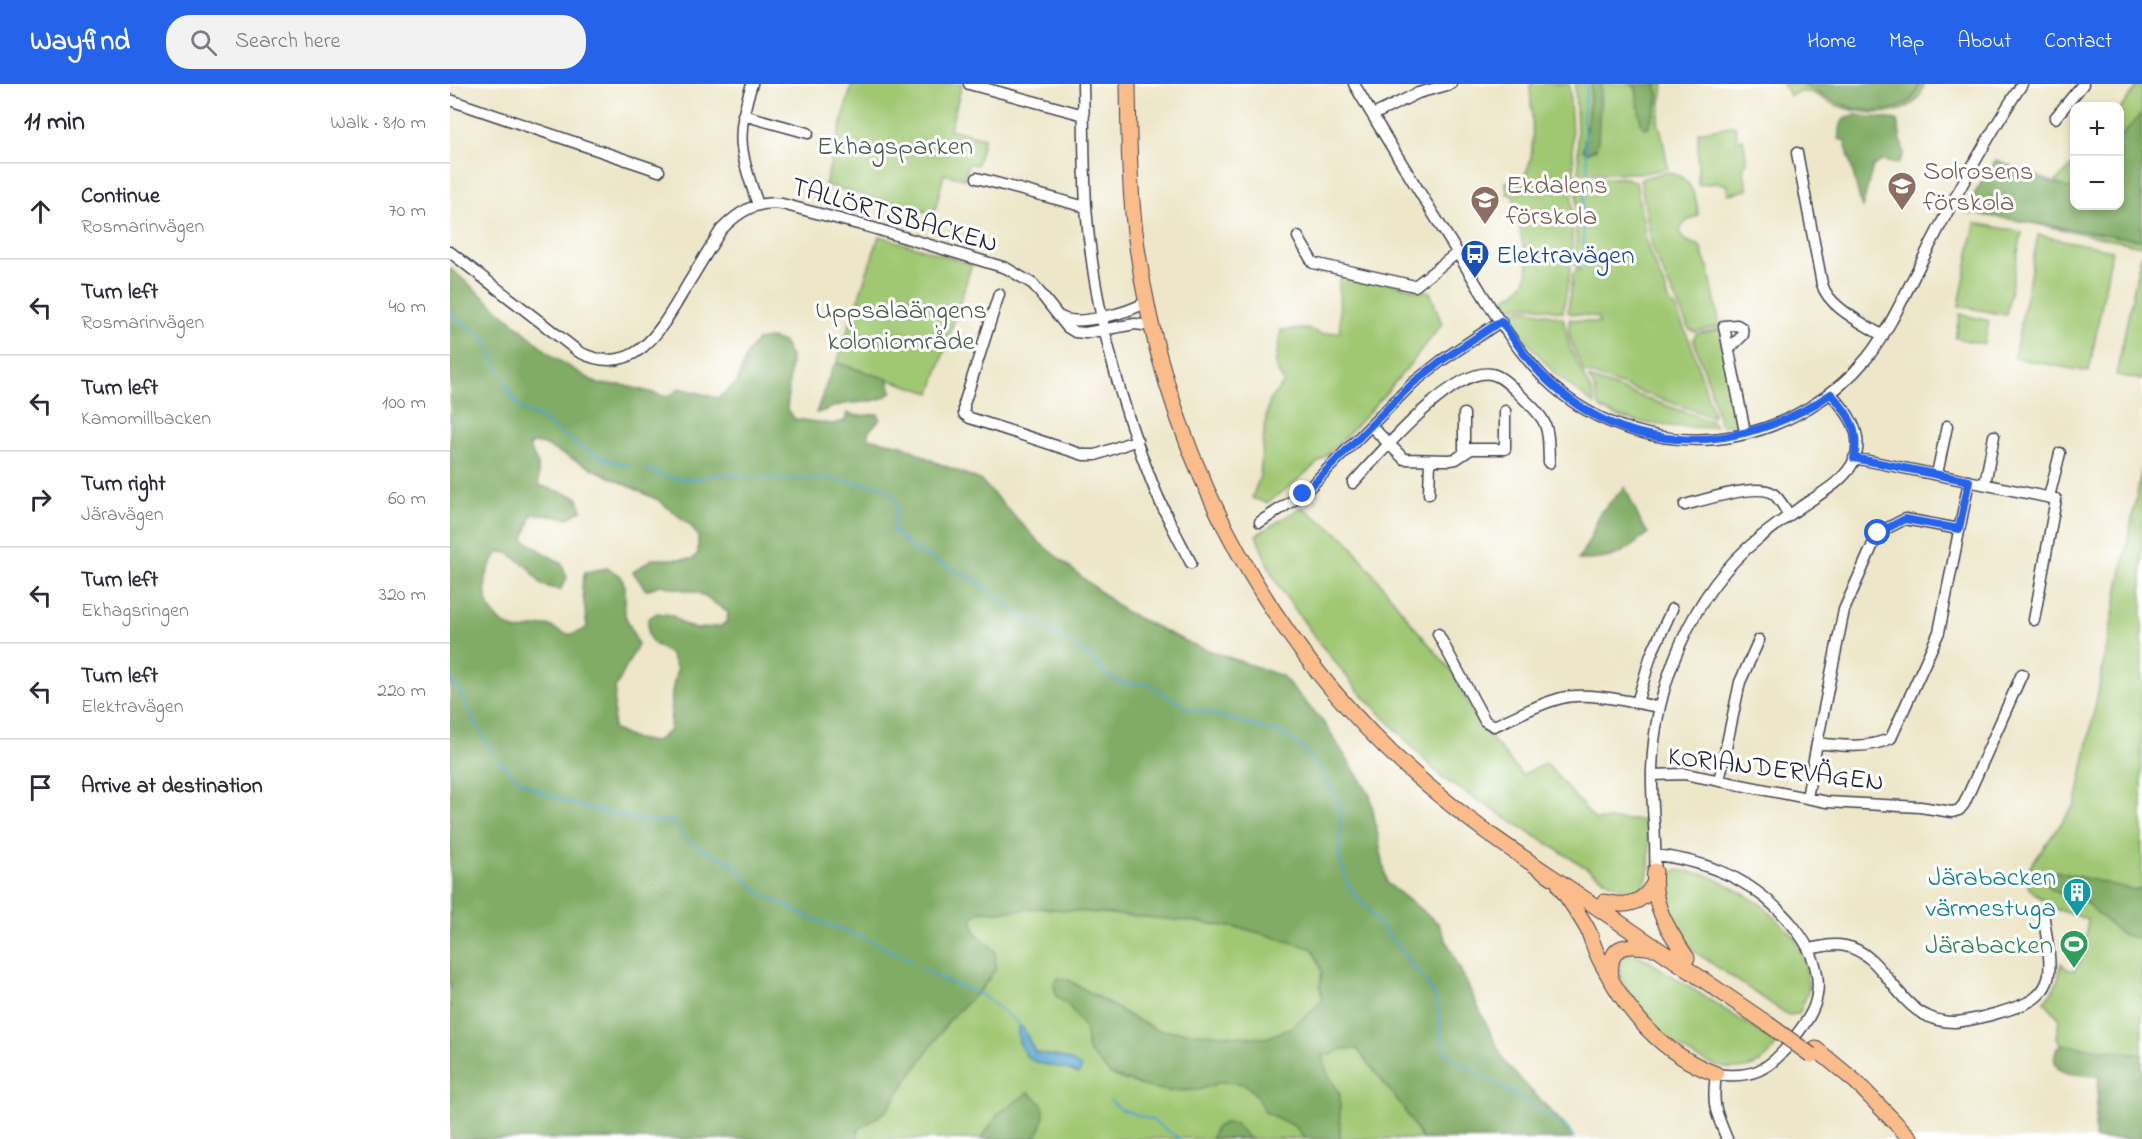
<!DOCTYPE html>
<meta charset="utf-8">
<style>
body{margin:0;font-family:"Indie Flower",sans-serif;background:#f2f2f3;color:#2b2b33}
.controls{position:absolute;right:18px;top:18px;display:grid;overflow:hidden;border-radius:12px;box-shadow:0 3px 9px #0003}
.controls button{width:54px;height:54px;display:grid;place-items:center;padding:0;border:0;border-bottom:2px solid #e1e1e2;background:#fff;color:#2b2b33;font:30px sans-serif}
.stop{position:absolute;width:18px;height:18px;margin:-14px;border:4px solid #2563eb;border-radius:50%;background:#fff}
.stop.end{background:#2563eb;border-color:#fff;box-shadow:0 2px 6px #0008}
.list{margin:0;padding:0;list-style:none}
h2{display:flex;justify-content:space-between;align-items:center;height:78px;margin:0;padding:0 24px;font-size:26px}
h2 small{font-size:20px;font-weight:400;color:#7c7c81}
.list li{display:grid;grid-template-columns:39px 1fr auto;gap:18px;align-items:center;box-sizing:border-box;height:96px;padding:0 24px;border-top:2px solid #e1e1e2}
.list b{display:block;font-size:22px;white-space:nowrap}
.list p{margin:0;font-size:20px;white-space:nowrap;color:#7c7c81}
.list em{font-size:20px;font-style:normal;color:#7c7c81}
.icon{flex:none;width:33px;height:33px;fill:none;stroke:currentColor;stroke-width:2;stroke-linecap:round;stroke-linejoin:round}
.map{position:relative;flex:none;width:1692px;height:1055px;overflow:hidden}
header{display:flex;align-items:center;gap:36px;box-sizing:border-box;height:84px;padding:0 30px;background:#2563eb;color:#fff}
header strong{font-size:28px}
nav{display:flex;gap:33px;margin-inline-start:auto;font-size:21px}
.search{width:420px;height:54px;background:#f2f2f3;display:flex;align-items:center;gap:15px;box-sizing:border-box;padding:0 21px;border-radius:24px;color:#7c7c81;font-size:22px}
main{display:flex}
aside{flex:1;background:#fff}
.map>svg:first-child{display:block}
</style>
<header>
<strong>Wayfind</strong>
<div class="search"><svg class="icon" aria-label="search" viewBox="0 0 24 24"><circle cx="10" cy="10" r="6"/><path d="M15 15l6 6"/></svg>Search here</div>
<nav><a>Home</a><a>Map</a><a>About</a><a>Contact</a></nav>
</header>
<main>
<aside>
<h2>11 min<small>Walk · 810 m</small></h2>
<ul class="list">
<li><svg class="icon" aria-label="ahead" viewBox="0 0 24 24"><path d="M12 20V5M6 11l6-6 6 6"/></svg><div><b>Continue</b><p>Rosmarinvägen</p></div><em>70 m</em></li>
<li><svg class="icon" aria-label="left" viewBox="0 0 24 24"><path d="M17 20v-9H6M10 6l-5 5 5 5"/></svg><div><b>Turn left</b><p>Rosmarinvägen</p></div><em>40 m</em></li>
<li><svg class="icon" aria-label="left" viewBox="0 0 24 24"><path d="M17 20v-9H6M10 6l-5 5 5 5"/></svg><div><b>Turn left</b><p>Kamomillbacken</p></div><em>100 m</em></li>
<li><svg class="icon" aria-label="right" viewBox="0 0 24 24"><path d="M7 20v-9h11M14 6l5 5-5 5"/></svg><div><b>Turn right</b><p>Järavägen</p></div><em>60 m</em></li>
<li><svg class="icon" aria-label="left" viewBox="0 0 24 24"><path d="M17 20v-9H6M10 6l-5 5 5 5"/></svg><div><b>Turn left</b><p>Ekhagsringen</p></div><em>320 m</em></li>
<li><svg class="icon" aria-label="left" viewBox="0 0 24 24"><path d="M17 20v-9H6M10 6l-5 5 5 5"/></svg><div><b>Turn left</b><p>Elektravägen</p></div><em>220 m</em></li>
<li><svg class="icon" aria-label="arrive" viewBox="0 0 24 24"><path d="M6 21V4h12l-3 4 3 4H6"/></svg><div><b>Arrive at destination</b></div></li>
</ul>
</aside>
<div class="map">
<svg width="1692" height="1055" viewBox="0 0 1692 1055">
<rect width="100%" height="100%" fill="#fff"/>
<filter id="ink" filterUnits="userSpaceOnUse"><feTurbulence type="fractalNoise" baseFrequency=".0167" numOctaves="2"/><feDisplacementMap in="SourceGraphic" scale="12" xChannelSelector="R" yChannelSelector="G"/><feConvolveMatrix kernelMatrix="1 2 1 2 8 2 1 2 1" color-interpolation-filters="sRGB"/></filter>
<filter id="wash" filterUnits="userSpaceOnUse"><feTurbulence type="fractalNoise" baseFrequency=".008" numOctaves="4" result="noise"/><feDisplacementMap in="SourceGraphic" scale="24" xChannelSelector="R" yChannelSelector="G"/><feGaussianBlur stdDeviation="1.35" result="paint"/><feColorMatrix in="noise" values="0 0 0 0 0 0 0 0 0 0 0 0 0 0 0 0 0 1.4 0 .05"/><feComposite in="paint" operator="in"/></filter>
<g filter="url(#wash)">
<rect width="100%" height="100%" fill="#ede6c8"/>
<path fill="#a0c873" stroke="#617557" stroke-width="1.5" d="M402,0h110l-12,45 34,9 -7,27 -8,-2 -5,16 -20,-5 -10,40 -109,-29z
M1080,0h39l5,86 -2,31v56l-9,55 -35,-7 -24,3 -6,-5c29,-17 34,-23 27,-57h-2l-10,-51 -6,-1 -1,-12c3,0 6,1 9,0 27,-9 15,-76 15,-98z
M1125,0h17l-9,66 13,-1 5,-65h30l5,4 5,35 7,4c5,-13 14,-30 8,-43h8l-6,38 4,13 6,33 -24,5h-61l-4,-2z
M1332,0h20l44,22 22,3 51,-21 1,-4h4c-7,37 -59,31 -86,22 -10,-3 -19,-12 -30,-14 -6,-1 -13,1 -18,4z
M1689,0h3v162l-126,-26 58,-56v42h46v-97z
M1285,41l3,15 5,-1 4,22 -4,8 5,21 -20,4 -2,-10 -10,-1 -18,2v-53z
M1216,88c23,2 31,23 32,43 -3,3 -10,4 -13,8 -14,14 5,19 15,23 4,7 2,14 8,20l12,60 -25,6 -6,-3 -36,-78 -13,-72z
M1133,94h43l10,4 12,67 18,42 1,7 8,10 16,36 22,69 -1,4 -128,-45c-6,-15 -20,-39 -14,-53l29,4 -2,-6 -28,-4 -1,-2 4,-35 1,-3 7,-4 -5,-3c2,-29 0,-57 3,-85z
M1525,139l47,9 -16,83 -47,-9z
M1588,151l74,15 -23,122 -75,-14z
M429,152l93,28 -41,129 -94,-30z
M1691,170h1v126l-26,-5z
M897,190l83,18 12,32c-51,66 -106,131 -175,179l-15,-5 8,-22 5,-53 5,-24 14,-16 -9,-17 6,-36 27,-1 13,5 19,-2 -1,-52z
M1077,225l36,9 7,30 23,47 2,10 -40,-31 -30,-35 -16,-27 5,-2z
M1510,230l29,7 -5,23 -29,-6z
M1271,245l17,90 -2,5 -14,2 -2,-2 -11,-40 -16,-45 4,-5z
M1139,294l121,43 6,6c-32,2 -89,-2 -116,-19l-6,-21z
M1692,384v671l-31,-89 -49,-5 -5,-7 2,-20 -15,-17c12,-12 15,-21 17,-38l6,6 7,2c10,-12 14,-37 13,-52l-35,-11 -23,-20 -4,-15 51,-70z
M852,423l44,32 71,91 37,44 25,52 8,7 35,42 24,-12 49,57h51c2,23 9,52 -6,71l-10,1 -21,-10 -167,-104 -85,-89 -39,-48 -32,-44 -14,-22 -16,-40z
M1228,786l30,5 24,12 30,18 33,32 11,30 3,22 -10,25 -11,1 -93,-63 -21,-26 -11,-31 3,-22z
M482,798l400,60 99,197h-609z
M1182,869l12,5 133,85c-45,83 -183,-57 -153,-86 1,-1 7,-3 8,-4z"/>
<path fill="#80ac65" stroke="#516750" stroke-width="1.5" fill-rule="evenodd" d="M1142,0h9l-3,56 -2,9 -10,4 -3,-3z
M1181,0h25c6,14 -3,30 -8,43l-4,1 -3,-5 -5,-35z
M1352,0h118c-8,32 -52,30 -76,21 -15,-5 -29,-14 -42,-21z
M1692,28v128l-179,-28 33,-52 74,29 4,-3v20h46v-68z
M1406,31l41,5 7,34 -6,10 -16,-3 -9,5 -11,42 -17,-67 -6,-2c2,-15 0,-22 17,-24z
M0,184l106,91 42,25 25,1 45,12 12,-9 38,10 19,-15 10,-29 10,-14 13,-2 13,4 8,15 -4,53 8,9 37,5 13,-3 2,-8 11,3 20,-2 2,5 -12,13v6l34,7 33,17 45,18 61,64 83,67 67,33 91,32 42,47 46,72 17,88 51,40 67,140 63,66 5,10h-151l-20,-33 -45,-57h-15l-11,6h-8l3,15 14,25v44h-36l-8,-12 -31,-15 -7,-15 -13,-13 -24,-2 -23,8 -29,1 -23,-4 -35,-12 -23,-24 -3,-23 -16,-22 -13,-10 -2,-11 4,-7 9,1 61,36 29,15 110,8 24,-11 20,-15 11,-13 -2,-13 2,-15 -9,-22 -67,-20 -58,-8 -147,-13 -43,4 -17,-1 -9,7 3,14 20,19 1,18 -14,19 -32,31 -64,92 -28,19v9h-408zM84,359l10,2 114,55 33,26 7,10v17l-5,6h-41l-19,13 13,18 14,-5 39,8 29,19 -1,9 -6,5 -25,3 -13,-5 -11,-9 -15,-2 -9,6v16l5,8 18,12 6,14 -5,22 -2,39 -15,12 -24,-4 -18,-9 2,-40 23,-45 -13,-29v-28l-4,-11 -14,-8 -22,4 -3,14 5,41c-15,12 -24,7 -39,-2l-31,6c-5,-3 -12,-6 -17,-10 -21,-18 -18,-51 0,-69l8,1 21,15 13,17 18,5 7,-12 -5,-14 -38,-24 8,-26 36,4 14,-8 -5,-13 -38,-12 -1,-20 -9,-19z
M387,279l51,16 4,12c-10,13 -33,10 -47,13 -10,1 -19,7 -29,9l16,-44z
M1175,403l17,38 6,8c-23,21 -38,28 -70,27l11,-19 11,-28z
M1606,787l78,19 8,-1v50l-21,-5 -36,-32 -18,-4 -18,-10 -2,-6z
M1612,961l80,9v85h-48l5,-63c-19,-2 -54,3 -42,-29z
M579,1008c3,4 8,7 11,10 9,11 1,29 -7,37h-52l17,-25z
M774,1039l12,1 13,15h-38l5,-12z"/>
<path fill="#52a4cd" stroke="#3a6384" stroke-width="1.5" d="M568,941l5,3 12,24c21,6 27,1 47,16l-4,6c-22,-13 -49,-3 -58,-29 -2,-7 -3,-13 -2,-20z"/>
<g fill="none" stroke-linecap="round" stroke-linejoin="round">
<path stroke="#52a4cd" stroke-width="2" d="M1137,0l-4,33 5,54
M1135,183l-3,-56 5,-31
M0,228l5,6 30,21 15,33
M55,297l7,17 12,13 18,7 10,10 27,18 29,14 21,6
M194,384l24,10 28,1 25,-5 68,6 40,-1 54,8c21,13 12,23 10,43l19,19 61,30 43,33 60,35 17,13 14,15 12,8 28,1 39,23 66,18 34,11 12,8 23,26 14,22 6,25 -2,39 8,28 81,101 7,12 5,20 1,20 4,15 12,9 95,57 16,11 6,10
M0,592c17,25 26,54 43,78
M48,677l21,19 24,13 31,12 74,17 25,-1 12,18 20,12 28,12 10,14 20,18 52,25 53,20 43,21
M471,884l28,15 11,3 23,10 35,27 1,5
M660,1016l10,9 32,11 28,19"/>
</g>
</g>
<g filter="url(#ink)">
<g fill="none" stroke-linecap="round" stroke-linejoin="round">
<g stroke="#403f50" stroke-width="13">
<path id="minor" d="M302,0c-18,53 -11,70 6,121
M519,0l115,31
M633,0c1,41 1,82 3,123 7,93 31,187 65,273 11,29 26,56 40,83
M904,0c32,55 66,109 100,163 26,43 56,97 91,132 49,48 123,70 191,57 50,-10 98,-38 131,-78 24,-30 40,-69 58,-103 30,-59 61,-116 97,-171
M0,16l209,71
M293,31l65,18
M923,31l45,-22 33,-9
M1605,34l28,-34
M1347,69l25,131c6,23 41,39 61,52
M527,94l109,29
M848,153l15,26 102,23 42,-33
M0,168l129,100c54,27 80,-19 103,-58 13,-22 26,-43 39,-64 17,-18 36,-30 61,-26l91,24 133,40 27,16 34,43 8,5 10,1 50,-9 16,2
M549,210l-35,110v10l6,4 114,37h12l41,-15
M611,233c17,10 69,-5 85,-15
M1279,265l14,-14 -1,-7 -5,-3 -13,1 20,101 2,7
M921,342l33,33 46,1 6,-1 15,-10h34v-38
M1014,369v-39
M1404,374l202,41 -22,121
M1487,390l10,-48
M903,399c25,-27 100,-116 138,-109 11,2 21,13 29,21 29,27 28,29 29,68
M1535,400l9,-48
M979,410l1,-34
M1599,413l11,-44
M1235,421c18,-5 72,-22 87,-12 7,4 13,16 17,22
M810,438l43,-28 110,-111 28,-22 60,-40
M1509,445l-54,-10 -27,14 -34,77 -27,133c23,3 53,6 74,-5l48,-106 30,-151
M988,550l47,87 9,5c21,-9 42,-21 64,-27 27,-9 73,3 101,8
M1187,619l14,-48 21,-46
M1202,691l33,-1 142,28 93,5 32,5 7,-2 5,-6 58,-130
M1269,697l21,-99 19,-42
M1357,714l10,-55
M1206,771c26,3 55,11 79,23 38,20 90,69 82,117 -3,19 -15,32 -26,47 -21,28 -40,37 -75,32 -4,30 -1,37 11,65
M1205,787c2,-33 -4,-66 -3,-100 2,-84 39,-178 106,-232 13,-10 26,-20 40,-30 19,-14 48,-27 57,-51 9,-25 -8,-47 -24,-64
M1359,865c11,-2 24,-6 36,-3 37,7 49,55 82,70 8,4 17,6 27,6 17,-1 70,-14 82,-25 5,-4 9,-10 11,-15 7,-18 -3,-53 -4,-73"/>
</g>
<g stroke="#403f50" stroke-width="17">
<path id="highway" d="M678,0c1,54 1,109 9,163 30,215 138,416 308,553 40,33 85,62 128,91 65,44 130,88 195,133
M1205,787c-4,34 14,60 32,87
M1110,803c10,14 20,28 28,43 4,10 7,21 12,30 27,52 60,93 116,114
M1154,818c21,5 37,3 49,-17
M1161,894c-3,-33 13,-35 41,-30
M1366,965l40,33 55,57"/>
</g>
<use href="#minor" stroke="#fff" stroke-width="10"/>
<use href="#highway" stroke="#f9bc8a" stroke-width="15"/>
<g stroke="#403f50" stroke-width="17" stroke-linecap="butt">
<path id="highway-bridge" d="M1318,940l43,31"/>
</g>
<use href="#highway-bridge" stroke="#f9bc8a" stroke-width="15"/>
</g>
</g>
<g fill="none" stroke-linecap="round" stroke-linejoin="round" filter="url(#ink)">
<path stroke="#2563eb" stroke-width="8" d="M853,410l110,-111 28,-22 60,-40c14,20 27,41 45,58 82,80 194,76 285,15 18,19 29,37 23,64l115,23 -10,48 -54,-10 -27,14"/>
</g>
<defs>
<g id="school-pin" transform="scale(1.5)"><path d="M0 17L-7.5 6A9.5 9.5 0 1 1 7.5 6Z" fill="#8d6e63" stroke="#fff"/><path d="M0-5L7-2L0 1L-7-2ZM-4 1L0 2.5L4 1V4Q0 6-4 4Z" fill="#fff"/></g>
<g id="bus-pin" transform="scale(1.5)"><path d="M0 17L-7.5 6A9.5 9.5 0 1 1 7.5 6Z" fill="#1a4fb4" stroke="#fff"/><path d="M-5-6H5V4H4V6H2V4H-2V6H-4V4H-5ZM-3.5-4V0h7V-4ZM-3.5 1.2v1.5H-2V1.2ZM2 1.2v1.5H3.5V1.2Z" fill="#fff"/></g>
<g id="building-pin" transform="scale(1.5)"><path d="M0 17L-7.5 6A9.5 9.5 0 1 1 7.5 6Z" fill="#0f9aa8" stroke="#fff"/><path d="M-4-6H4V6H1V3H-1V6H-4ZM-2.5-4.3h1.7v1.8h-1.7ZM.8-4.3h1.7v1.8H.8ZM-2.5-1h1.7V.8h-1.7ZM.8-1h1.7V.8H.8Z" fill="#fff"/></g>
<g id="stadium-pin" transform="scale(1.5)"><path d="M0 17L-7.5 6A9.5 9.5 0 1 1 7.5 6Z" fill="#2e9e5b" stroke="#fff"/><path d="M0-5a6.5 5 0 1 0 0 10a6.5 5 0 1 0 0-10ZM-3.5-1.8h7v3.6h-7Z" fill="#fff"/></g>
</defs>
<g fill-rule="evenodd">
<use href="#school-pin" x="1452" y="102"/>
<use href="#school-pin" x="1035" y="116"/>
<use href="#bus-pin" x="1025" y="170"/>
<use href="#building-pin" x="1627" y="808"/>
<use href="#stadium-pin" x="1624" y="860"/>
</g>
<g text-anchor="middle" stroke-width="6" stroke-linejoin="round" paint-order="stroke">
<g font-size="27" fill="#4e5c4f" stroke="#fff">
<text x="445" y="70">Ekhagsparken</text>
<text x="451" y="234">Uppsalaängens<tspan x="451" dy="31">koloniområde</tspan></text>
</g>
<g font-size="27" fill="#785e54" stroke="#fff" text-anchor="start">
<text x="1473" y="95">Solrosens<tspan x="1473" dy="31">förskola</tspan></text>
<text x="1056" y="109">Ekdalens<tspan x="1056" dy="31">förskola</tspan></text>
</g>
<g font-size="27" fill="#22223b" stroke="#fff">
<text transform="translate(445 130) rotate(16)" y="9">TALLÖRTSBACKEN</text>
<text transform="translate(1326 684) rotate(7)" y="9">KORIANDERVÄGEN</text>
</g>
<g font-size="27" fill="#164399" stroke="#fff" text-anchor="start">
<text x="1046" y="179">Elektravägen</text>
</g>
<g font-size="27" fill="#0d838f" stroke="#fff" text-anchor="end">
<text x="1606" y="801">Järabacken<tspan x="1606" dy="31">värmestuga</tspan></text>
</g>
<g font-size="27" fill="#27864d" stroke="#fff" text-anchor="end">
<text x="1603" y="869">Järabacken</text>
</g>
</g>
</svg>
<div class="controls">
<button>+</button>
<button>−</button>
</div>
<div class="stop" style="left:1428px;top:449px"></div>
<div class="stop end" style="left:853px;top:410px"></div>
</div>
</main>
